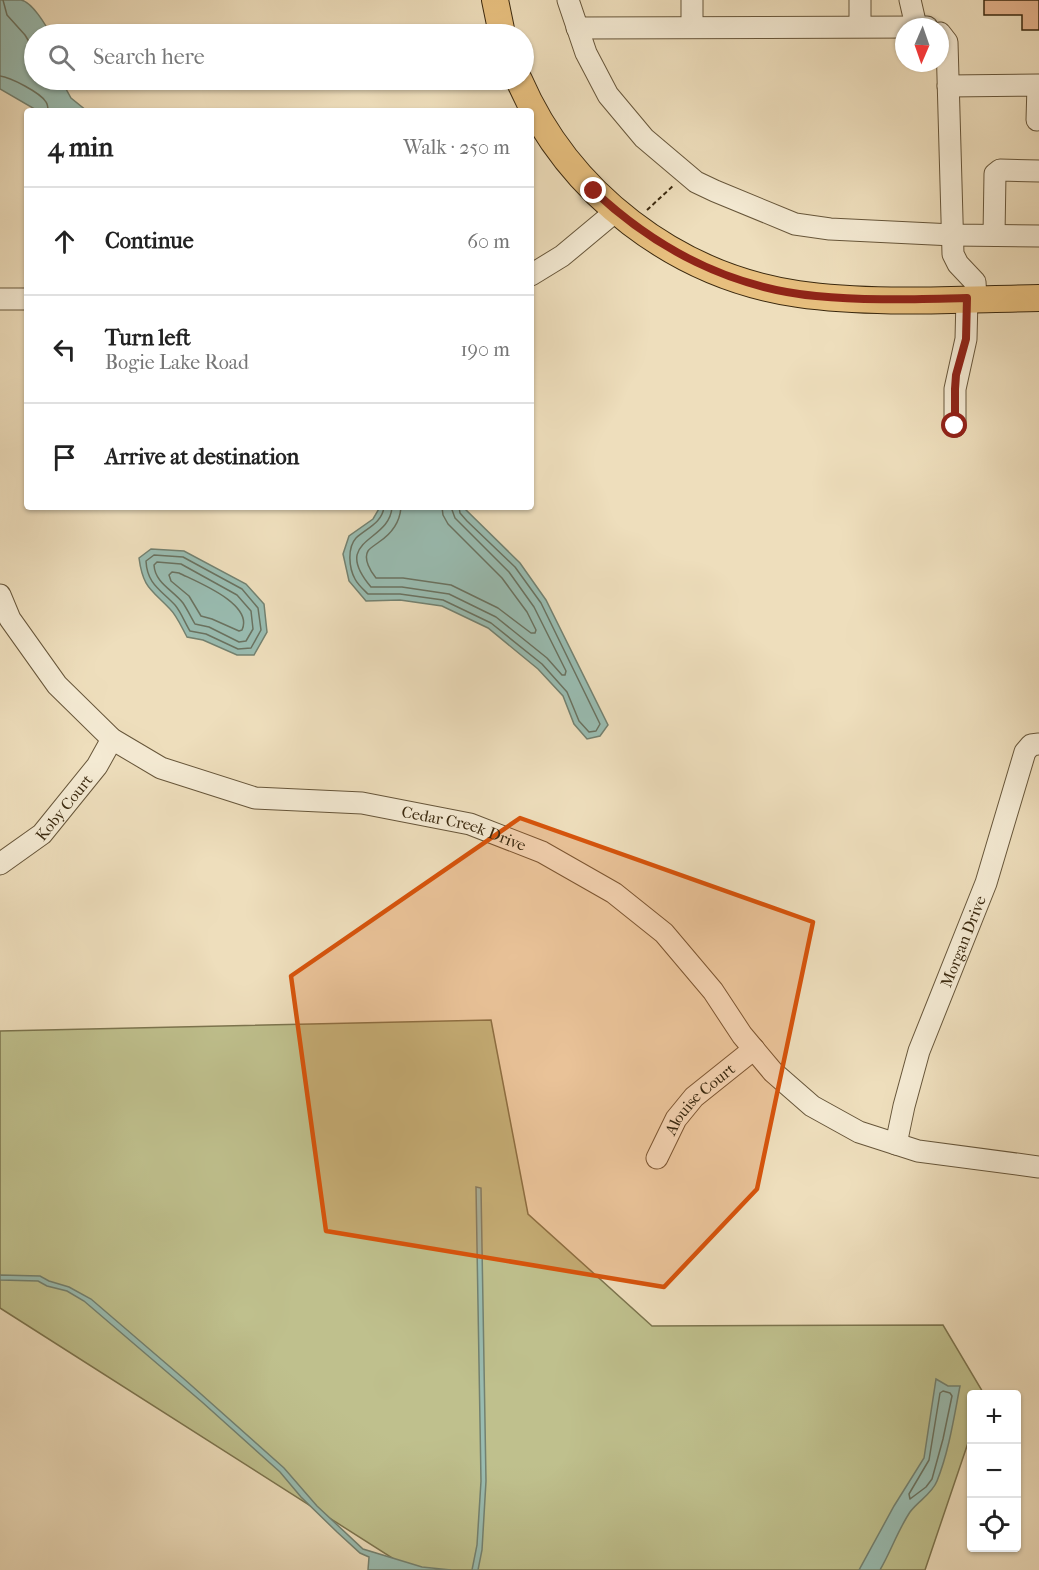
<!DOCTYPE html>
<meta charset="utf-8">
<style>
body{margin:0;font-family:"IM FELL French Canon",serif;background:#f6f6f6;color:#222}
.controls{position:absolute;right:18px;bottom:18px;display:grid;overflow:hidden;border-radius:6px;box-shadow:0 2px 4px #0004}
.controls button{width:54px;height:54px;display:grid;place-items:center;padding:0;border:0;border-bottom:2px solid #e0e0e0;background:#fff;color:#222;font:30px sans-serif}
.compass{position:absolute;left:895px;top:18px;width:54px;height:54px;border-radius:50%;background:#fff;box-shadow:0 2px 4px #0004;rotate:182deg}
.stop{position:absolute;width:18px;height:18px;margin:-14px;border:4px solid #8f2418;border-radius:50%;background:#fff}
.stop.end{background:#8f2418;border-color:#fff;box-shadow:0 2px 6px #0008}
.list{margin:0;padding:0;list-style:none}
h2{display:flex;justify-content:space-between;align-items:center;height:78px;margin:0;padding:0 24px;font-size:26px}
h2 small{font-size:20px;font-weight:400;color:#767676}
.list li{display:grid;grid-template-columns:39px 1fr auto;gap:18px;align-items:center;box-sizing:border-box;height:108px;padding:0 24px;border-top:2px solid #e0e0e0}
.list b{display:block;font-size:22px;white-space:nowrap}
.list p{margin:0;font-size:20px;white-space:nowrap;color:#767676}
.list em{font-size:20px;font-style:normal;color:#767676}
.icon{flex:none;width:33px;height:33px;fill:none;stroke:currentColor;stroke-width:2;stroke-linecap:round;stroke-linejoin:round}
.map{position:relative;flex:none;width:1039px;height:1570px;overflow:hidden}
.search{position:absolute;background:#fff;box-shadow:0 2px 4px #0004;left:24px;top:24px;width:510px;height:66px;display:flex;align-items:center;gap:15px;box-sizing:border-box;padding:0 21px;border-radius:33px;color:#767676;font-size:22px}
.panel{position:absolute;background:#fff;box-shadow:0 2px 4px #0004;left:24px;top:108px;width:510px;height:402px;border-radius:6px}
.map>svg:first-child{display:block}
</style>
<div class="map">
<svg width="1039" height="1570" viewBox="0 0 1039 1570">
<rect width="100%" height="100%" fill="#eedebc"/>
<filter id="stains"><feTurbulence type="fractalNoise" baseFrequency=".00333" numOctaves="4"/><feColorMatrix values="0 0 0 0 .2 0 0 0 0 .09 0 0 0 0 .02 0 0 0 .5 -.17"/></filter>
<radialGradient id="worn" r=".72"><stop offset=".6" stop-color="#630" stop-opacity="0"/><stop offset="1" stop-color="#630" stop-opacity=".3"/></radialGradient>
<path fill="#bfc08d" stroke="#7c744e" stroke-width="1.5" d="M491,1020l37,194 124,112 291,-1 41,69h-12l-1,40 -46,136h-514l-411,-262v-277z"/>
<path fill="#99bcb1" stroke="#738170" stroke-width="1.5" d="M0,0c6,0 14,0 21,0 11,2 25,25 29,34h-16v46h27l10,18 16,13h-49l-38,-22z
M380,507h83l57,56 26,37 62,125 -8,11 -13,3 -13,-15 -11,-28 -25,-27 -50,-41 -46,-22 -42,-6 -34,1 -17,-20 -6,-27 6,-18 24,-17z
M151,549l33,2 62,33 18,20 3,28 -13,23h-17l-34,-15 -16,-3c-5,-9 -10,-21 -17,-28 -19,-20 -27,-21 -31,-51z
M476,1187l5,1 5,293 -4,69 -4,20h-6l5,-25 4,-64z
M0,1275l40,1 9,5 20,6 22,12 92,79 101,90 33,38 46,43 59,18 29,3h-83l1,-13 -9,-4 -23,-21 -36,-35 -21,-25 -78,-70 -118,-101 -17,-10 -20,-5 -9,-5 -38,-1z
M936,1379l12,7h12c-6,31 -11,65 -23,95 -5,13 -19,20 -27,31 -12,18 -19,39 -30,58h-21l35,-64 30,-48z"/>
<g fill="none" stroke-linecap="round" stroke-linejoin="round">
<path stroke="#6a7260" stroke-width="1.5" d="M3,0l4,15 18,20 9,15
M0,76c10,1 41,17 46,26 2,3 2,5 2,9
M384,507c-2,16 -17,21 -28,31 -9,10 -7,30 -1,41 3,6 9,11 13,15h32l43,6 48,23 51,41 25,28 12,29 10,11 7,-1 4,-7 -59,-121 -26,-36 -48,-46 -7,-8 -1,-6
M392,507c-2,36 -62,31 -21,80h31l47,7 47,23 51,41 15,17h3l1,-4 -32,-64 -25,-35 -54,-54 -4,-11
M401,507c-1,15 -10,27 -22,35 -4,3 -9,6 -11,9 -5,8 3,21 8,27h27l48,7 47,23 33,25h4l1,-3 -9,-18 -25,-34 -54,-54 -5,-9 -1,-8
M154,555l29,2 59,32 16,19 3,22 -10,18 -13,1 -32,-15 -16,-3c-5,-8 -9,-19 -15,-26 -14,-15 -28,-21 -29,-44z
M157,562l24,2 56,31 14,16 2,18 -7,12 -7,1 -30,-15 -14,-3c-4,-7 -8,-15 -12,-21 -10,-13 -28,-20 -29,-38z
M172,572l7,1c18,9 75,31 63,57l-3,1 -27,-12 -11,-3 -12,-20 -18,-15 -2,-6z
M943,1391l7,2 2,3 -9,43 -11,40 -6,8 -16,12 -1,-5 20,-34 11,-67z"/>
</g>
<path fill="#e4b38c" stroke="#3a280e" stroke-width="1.5" d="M984,0h55v30h-17v-15h-38z"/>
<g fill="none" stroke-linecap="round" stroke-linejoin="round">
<g stroke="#67563a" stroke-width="23">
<g id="minor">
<path d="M568,0l18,53 22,42 36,43 52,44 19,9 80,33 35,5 123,6 86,1"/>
<path d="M910,0l6,26"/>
<path d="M860,26v-26"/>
<path d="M692,27v-27"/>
<path d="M577,28l350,-1"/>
<path d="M940,33l7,9 6,212 5,10 17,18 1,16"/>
<path d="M948,86l90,-1 -1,35"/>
<path d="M994,235l1,-61 5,-4 39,1"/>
<path d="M531,275l31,-19 54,-45"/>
<path d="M0,299h27"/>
<path d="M955,426v-37l11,-50 1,-41"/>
<path id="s1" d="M0,595l10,24 47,66 55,54 49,29 94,30 107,5 108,21 72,28 72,41 50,40 49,58 29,44 31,37 39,34 47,26 59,19 121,16"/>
<path id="s2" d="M0,864l42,-30 55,-68 15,-27"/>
<path id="s3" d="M896,1144l8,-38 15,-55 67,-168 39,-131 6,-7 8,-1"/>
<path id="s4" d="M657,1158l19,-39 18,-22 60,-48"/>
</g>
</g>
<g stroke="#3a280e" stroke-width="28">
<path id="major" d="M495,0l7,34
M519,80c49,113 156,196 279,214 76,11 164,5 241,4"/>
</g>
<path stroke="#3a280e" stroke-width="2" stroke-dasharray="4.5 3" stroke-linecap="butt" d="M647,210l27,-25"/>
<use href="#minor" stroke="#f4ead3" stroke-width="21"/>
<use href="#major" stroke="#e7bf7e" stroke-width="26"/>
</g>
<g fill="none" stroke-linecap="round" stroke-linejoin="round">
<path stroke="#8f2418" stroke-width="8" d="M594,191c62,58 137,97 222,105 50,5 101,3 151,2l-1,41 -10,36 -1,14v37"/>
</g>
<path fill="#d7540c" fill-opacity="0.2" stroke="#d7540c" stroke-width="4.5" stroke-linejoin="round" d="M520,818l293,104 -56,267 -93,98 -338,-56 -35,-255z"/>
<g text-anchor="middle" stroke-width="4.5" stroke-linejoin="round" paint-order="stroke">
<g font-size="16" fill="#3a280e" stroke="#f4ead3">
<text dy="6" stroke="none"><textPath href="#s2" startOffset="86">Koby Court</textPath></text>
<text dy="6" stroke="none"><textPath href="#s1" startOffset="552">Cedar Creek Drive</textPath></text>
<text dy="6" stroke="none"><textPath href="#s3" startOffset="214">Morgan Drive</textPath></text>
<text dy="6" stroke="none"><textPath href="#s4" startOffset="74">Alouise Court</textPath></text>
</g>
</g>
<rect width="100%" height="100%" filter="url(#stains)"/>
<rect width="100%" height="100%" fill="url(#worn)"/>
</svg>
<div class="controls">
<button>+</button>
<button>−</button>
<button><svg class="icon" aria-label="locate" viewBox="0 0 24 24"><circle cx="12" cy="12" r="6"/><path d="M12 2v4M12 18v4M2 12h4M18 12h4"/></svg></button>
</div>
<svg class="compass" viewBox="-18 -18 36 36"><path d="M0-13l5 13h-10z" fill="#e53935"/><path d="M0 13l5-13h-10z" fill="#767676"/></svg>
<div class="stop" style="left:955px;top:426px"></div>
<div class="stop end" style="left:594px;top:191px"></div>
<div class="search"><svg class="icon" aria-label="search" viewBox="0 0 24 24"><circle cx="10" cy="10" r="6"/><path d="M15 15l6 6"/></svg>Search here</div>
<section class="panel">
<h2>4 min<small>Walk · 250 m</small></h2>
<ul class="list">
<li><svg class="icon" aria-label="ahead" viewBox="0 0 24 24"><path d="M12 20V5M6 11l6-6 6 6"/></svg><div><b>Continue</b></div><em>60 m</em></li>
<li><svg class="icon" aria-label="left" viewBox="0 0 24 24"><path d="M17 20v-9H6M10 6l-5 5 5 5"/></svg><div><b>Turn left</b><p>Bogie Lake Road</p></div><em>190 m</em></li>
<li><svg class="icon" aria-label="arrive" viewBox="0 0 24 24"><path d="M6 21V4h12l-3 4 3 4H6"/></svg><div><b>Arrive at destination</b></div></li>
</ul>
</section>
</div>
